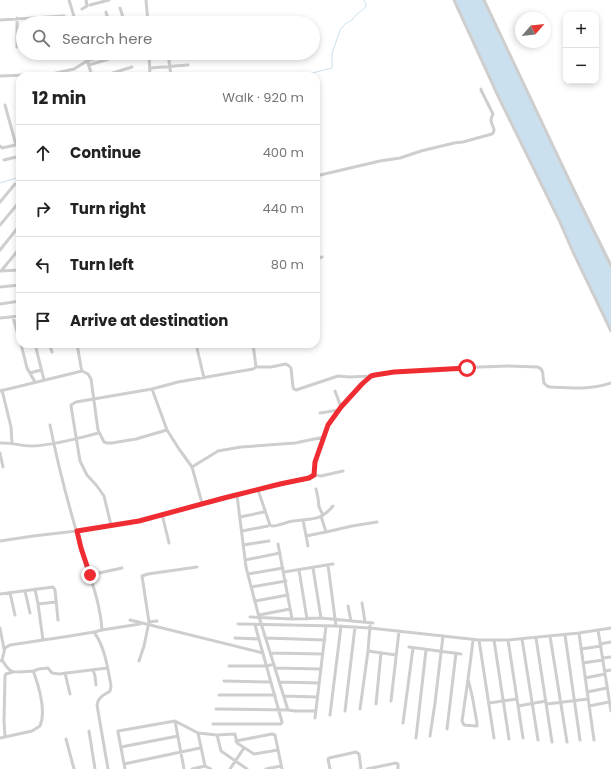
<!DOCTYPE html>
<meta charset="utf-8">
<style>
body{margin:0;font-family:Poppins,sans-serif;background:#f6f6f6;color:#222}
.controls{position:absolute;right:12px;top:12px;display:grid;overflow:hidden;border-radius:8px;box-shadow:0 2px 6px #0003}
.controls button{width:36px;height:36px;display:grid;place-items:center;padding:0;border:0;border-bottom:1px solid #e0e0e0;background:#fff;color:#222;font:20px sans-serif}
.compass{position:absolute;left:515px;top:12px;width:36px;height:36px;border-radius:50%;background:#fff;box-shadow:0 2px 6px #0003;rotate:62deg}
.stop{position:absolute;width:12px;height:12px;margin:-9px;border:3px solid #f02c33;border-radius:50%;background:#fff}
.stop.end{background:#f02c33;border-color:#fff;box-shadow:0 1px 4px #0008}
.list{margin:0;padding:0;list-style:none}
h2{display:flex;justify-content:space-between;align-items:center;height:52px;margin:0;padding:0 16px;font-size:17px}
h2 small{font-size:13px;font-weight:400;color:#767676}
.list li{display:grid;grid-template-columns:26px 1fr auto;gap:12px;align-items:center;box-sizing:border-box;height:56px;padding:0 16px;border-top:1px solid #e0e0e0}
.list b{display:block;font-size:15px;white-space:nowrap}
.list em{font-size:13px;font-style:normal;color:#767676}
.icon{flex:none;width:22px;height:22px;fill:none;stroke:currentColor;stroke-width:2;stroke-linecap:round;stroke-linejoin:round}
.map{position:relative;flex:none;width:611px;height:769px;overflow:hidden}
.search{position:absolute;background:#fff;box-shadow:0 2px 6px #0003;left:16px;top:16px;width:304px;height:44px;display:flex;align-items:center;gap:10px;box-sizing:border-box;padding:0 14px;border-radius:22px;color:#767676;font-size:15px}
.panel{position:absolute;background:#fff;box-shadow:0 2px 6px #0003;left:16px;top:72px;width:304px;height:276px;border-radius:12px}
.map>svg:first-child{display:block}
</style>
<div class="map">
<svg width="611" height="769" viewBox="0 0 611 769">
<rect width="100%" height="100%" fill="#fff"/>
<path fill="#cbe0ef" d="M454,0h29l32,67 96,195v69z"/>
<g fill="none" stroke-linecap="round" stroke-linejoin="round">
<path stroke="#cbe0ef" stroke-width="1" d="M301,76l31,-8v-14l8,-24 5,-6 7,-4 4,-5 10,-8v-2l-2,-5
M0,183l20,-6"/>
<path stroke="#cecece" stroke-width="3" d="M69,0l7,23
M146,0l2,23
M454,0l45,98 60,122 14,32 38,79
M484,0l96,203 31,63
M90,5l19,-5
M120,8l5,15
M82,9l5,-3 -1,-6
M106,12l3,11
M17,18v29
M0,20l64,-4
M85,53l2,8 26,-8
M149,53l1,23
M152,53h5
M168,53l3,23
M88,63l4,13
M89,65l39,-12
M150,68l38,-3
M0,76l52,-2 22,-5 13,-8
M103,76l29,-9
M5,105l11,40
M0,146l2,2 18,-4
M4,160l16,-4
M316,176l64,-15 20,-3 21,-7 33,-8 9,-1 29,-8c5,-5 -1,-8 -1,-14 0,-1 1,-4 2,-6l-12,-24v-1
M0,202l15,-18
M0,225l20,-24
M0,250l20,-25
M316,259l6,-2
M0,271l20,-1
M1,271l19,-23
M0,287l20,-2
M0,304l20,-3
M13,317l7,25
M0,318l20,-2
M21,344l6,24 8,14
M35,344l9,36
M49,344l3,8
M77,344l4,23 1,4 6,3 3,5 7,51 6,12 3,1h5l24,-4 31,-9 12,19 13,18 10,36
M196,344l8,34
M256,367h15l15,-3 3,2 2,2 2,19 1,2 2,1 42,-14 11,1 22,-1
M30,373l11,-3
M152,389l15,41
M2,390l9,37 1,16
M0,391l82,-20
M335,391l6,16
M320,413l19,-3
M0,443c11,-1 20,3 31,3 21,0 47,-8 68,-13
M0,453l3,14
M192,467l26,-16 23,-4 54,-4 29,-6
M314,475l7,1 22,-5
M316,489l2,9 1,9 4,8
M258,490l12,35 2,1c7,0 14,-4 21,-5 18,-3 27,1 40,-15
M237,495l9,72 13,50 29,93 7,1h21
M162,514l7,29
M321,516l5,16 26,-6 25,-4
M240,517l24,-5
M303,520l5,26
M111,525l-7,-29 -7,-10 -10,-11 -7,-14 -9,-55v-1l5,-3 76,-13 26,-7 75,-13 3,-2 -3,-23
M242,531l26,-5
M306,536l20,-4
M0,541l33,-5 44,-5 62,-10 85,-23 56,-14 23,-4 6,-2 5,-3 1,-13 13,-37 13,-18 21,-23 9,-8 4,-1 19,-3 86,-5 28,-1 30,1c7,3 4,10 6,16l3,3 3,1c19,1 43,3 61,-4
M278,544l14,75
M243,545l26,-4
M245,560l35,-7
M328,565l8,61
M313,568l8,50
M299,570l8,49
M284,572l49,-8
M248,574l35,-6
M90,575l32,-7
M251,587l35,-6
M35,589l3,15 5,36
M25,591l5,22
M10,593l5,22
M0,594l53,-7 2,3 3,30
M255,601l33,-6
M362,603l3,19
M38,604l18,-2
M348,606l3,15
M259,615l31,-6
M250,617l42,2 29,-1 52,5
M130,620l133,33
M149,622l8,-1
M238,624l97,2 35,2 109,12h29l71,-7 15,107
M0,628l4,21
M102,630l38,-6
M598,630l13,81
M94,632c11,15 14,37 17,54l-1,5c-6,4 -12,6 -13,14l11,64
M579,633l32,-5
M565,635l15,105
M550,636l17,106
M235,638l24,1
M266,638l59,2
M536,638l16,104
M522,639l16,101
M479,640l15,98
M494,640l15,99
M508,640l15,98
M600,644l11,-2
M409,647l52,7
M581,649l20,-3
M368,651l28,4
M271,653l52,1
M603,658l8,-1
M0,661l2,-1 3,-12 5,-3 60,-9 24,-4 8,-2c-2,-30 -13,-55 -21,-83 -12,-40 -23,-81 -31,-122
M139,661l5,-15 5,-24 -7,-46 6,-2 49,-7
M583,663l20,-3
M229,666h38l7,-2
M275,668l46,1
M93,670l2,6 1,9
M33,671l6,-2 9,-1 4,5 7,1 48,-6
M605,671l6,-1
M65,673l5,21
M585,678l20,-4
M468,679l4,16 5,28v3l-13,-1 -2,-4c4,-27 8,-54 11,-81
M224,681l47,1
M279,682l40,1
M587,692l20,-4
M219,695h56
M284,696l33,1
M391,701l8,-70
M489,703l28,-4
M376,704l5,-51
M547,704l41,-5
M518,706l28,-5
M589,706l20,-4
M216,709l72,1
M360,709l8,-58 2,-25
M345,711l10,-84
M330,715l11,-89
M315,718l11,-92
M175,721l23,12 19,2 18,-1 2,9 17,11 24,-4
M403,723l10,-75
M213,724h68l1,-2 -27,-97
M447,729l9,-76
M89,731l6,38
M198,733l7,33
M217,735l4,16 26,18
M430,736l5,-33 8,-67
M5,737l-1,-16 1,-45 1,-2 7,-2
M0,738l32,-7 8,-5c6,-14 -1,-39 -6,-53l-1,-2c-6,0 -19,3 -23,-1 -3,-2 -6,-7 -8,-10
M416,738l10,-88
M66,739l8,30
M236,741l36,-7 3,1 7,34
M121,747l57,-11
M124,764l76,-16
M125,769l-7,-37v-1l57,-10 9,48
M192,769l13,-3 6,3
M230,769l14,-21
M266,769l15,-3
M330,769l-2,-10 1,-1 27,-6 3,2 2,15
M367,769l29,-6 2,1v5"/>
</g>
<g fill="none" stroke-linecap="round" stroke-linejoin="round">
<path stroke="#f02c33" stroke-width="5" d="M90,575l-9,-27 -4,-17 62,-10 85,-23 56,-14 29,-6 5,-3 1,-13 13,-37 13,-18 21,-23 9,-8 4,-1 19,-3 73,-4"/>
</g>
</svg>
<div class="controls">
<button>+</button>
<button>−</button>
</div>
<svg class="compass" viewBox="-18 -18 36 36"><path d="M0-13l5 13h-10z" fill="#e53935"/><path d="M0 13l5-13h-10z" fill="#767676"/></svg>
<div class="stop" style="left:467px;top:368px"></div>
<div class="stop end" style="left:90px;top:575px"></div>
<div class="search"><svg class="icon" aria-label="search" viewBox="0 0 24 24"><circle cx="10" cy="10" r="6"/><path d="M15 15l6 6"/></svg>Search here</div>
<section class="panel">
<h2>12 min<small>Walk · 920 m</small></h2>
<ul class="list">
<li><svg class="icon" aria-label="ahead" viewBox="0 0 24 24"><path d="M12 20V5M6 11l6-6 6 6"/></svg><div><b>Continue</b></div><em>400 m</em></li>
<li><svg class="icon" aria-label="right" viewBox="0 0 24 24"><path d="M7 20v-9h11M14 6l5 5-5 5"/></svg><div><b>Turn right</b></div><em>440 m</em></li>
<li><svg class="icon" aria-label="left" viewBox="0 0 24 24"><path d="M17 20v-9H6M10 6l-5 5 5 5"/></svg><div><b>Turn left</b></div><em>80 m</em></li>
<li><svg class="icon" aria-label="arrive" viewBox="0 0 24 24"><path d="M6 21V4h12l-3 4 3 4H6"/></svg><div><b>Arrive at destination</b></div></li>
</ul>
</section>
</div>
